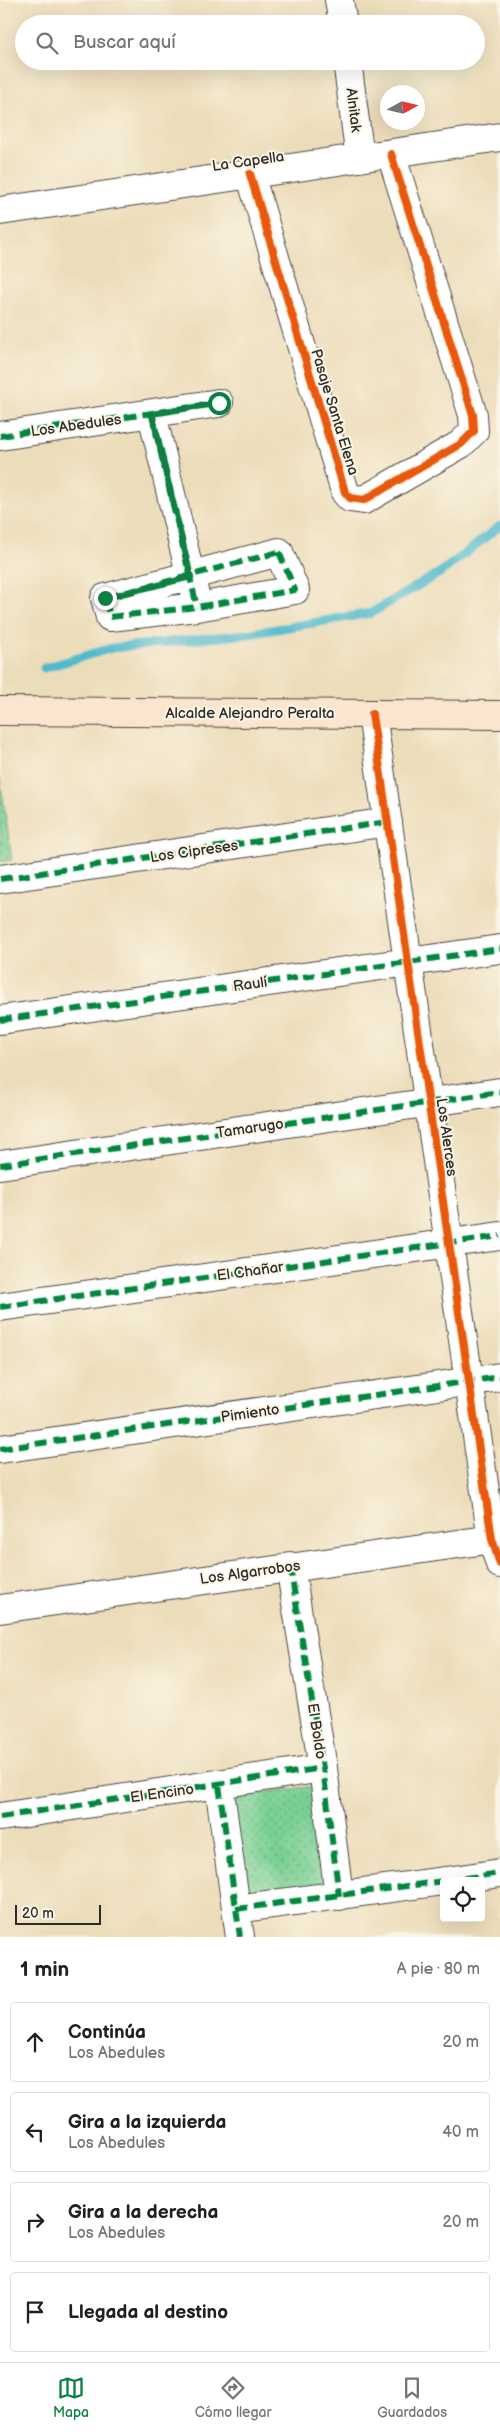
<!DOCTYPE html>
<html lang="es">
<meta charset="utf-8">
<style>
body{margin:0;font-family:"Balsamiq Sans",sans-serif;background:#f6f6f6;color:#202124}
.controls{position:absolute;right:15px;bottom:15px;display:grid;overflow:hidden;border-radius:5px;box-shadow:0 5px 20px #0002}
.controls button{width:45px;height:45px;display:grid;place-items:center;padding:0;border:0;border-bottom:1px solid #e0e0e0;background:#fff;color:#202124;font:25px sans-serif}
.compass{position:absolute;left:380px;top:85px;width:45px;height:45px;border-radius:50%;background:#fff;box-shadow:0 5px 20px #0002;rotate:82deg}
.scale{position:absolute;left:15px;bottom:12px;width:86px;box-sizing:border-box;padding-left:5px;border:2px solid #2b2b2b;border-top:0;font-size:14px;line-height:18px;white-space:nowrap;color:#2b2b2b;-webkit-text-stroke:4px #fcf5e5;paint-order:stroke}
.stop{position:absolute;width:15px;height:15px;margin:-11px;border:4px solid #0b8043;border-radius:50%;background:#fff}
.stop.end{background:#0b8043;border-color:#fff;box-shadow:0 1px 5px #0008}
.list{margin:0;padding:0;list-style:none}
h2{display:flex;justify-content:space-between;align-items:center;height:65px;margin:0;padding:0 20px;font-size:21px}
h2 small{font-size:16px;font-weight:400;color:#757577}
.list li{display:grid;grid-template-columns:32px 1fr auto;gap:15px;align-items:center;box-sizing:border-box;height:80px;margin:0 10px 10px;padding:0 10px;border:1px solid #e0e0e0;border-radius:5px}
.list b{display:block;font-size:19px;white-space:nowrap}
.list p{margin:0;font-size:16px;white-space:nowrap;color:#757577}
.list em{font-size:16px;font-style:normal;color:#757577}
.icon{flex:none;width:28px;height:28px;fill:none;stroke:currentColor;stroke-width:2;stroke-linecap:round;stroke-linejoin:round}
.map{position:relative;flex:none;width:500px;height:1937px;overflow:hidden}
.search{position:absolute;background:#fff;box-shadow:0 5px 20px #0002;left:15px;right:15px;top:15px;height:55px;display:flex;align-items:center;gap:12px;box-sizing:border-box;padding:0 18px;border-radius:28px;color:#757577;font-size:19px}
.sheet{height:425px;background:#fff}
nav{display:flex;justify-content:space-around;align-items:center;box-sizing:border-box;height:70px;border-top:1px solid #e0e0e0;background:#fff;font-size:14px;color:#757577}
nav a{display:grid;justify-items:center;gap:2px}
nav .on{color:#0b8043}
.map>svg:first-child{display:block}
</style>
<div class="map">
<svg width="500" height="1937" viewBox="0 0 500 1937">
<defs>
<pattern id="grass-dots" width="8" height="8" patternUnits="userSpaceOnUse" patternTransform="scale(1.25)"><rect width="8" height="8" fill="#79d095"/><path d="M2 2h.1M6 6h.1" fill="none" stroke="#63a97a" stroke-width="1.8" stroke-linecap="round"/></pattern>
</defs>
<rect width="100%" height="100%" fill="#fcf5e5"/>
<filter id="ink" filterUnits="userSpaceOnUse"><feTurbulence type="fractalNoise" baseFrequency=".02" numOctaves="2"/><feDisplacementMap in="SourceGraphic" scale="10" xChannelSelector="R" yChannelSelector="G"/><feConvolveMatrix kernelMatrix="1 2 1 2 8 2 1 2 1" color-interpolation-filters="sRGB"/></filter>
<filter id="wash" filterUnits="userSpaceOnUse"><feTurbulence type="fractalNoise" baseFrequency=".0096" numOctaves="4" result="noise"/><feDisplacementMap in="SourceGraphic" scale="20" xChannelSelector="R" yChannelSelector="G"/><feGaussianBlur stdDeviation="1.12" result="paint"/><feColorMatrix in="noise" values="0 0 0 0 0 0 0 0 0 0 0 0 0 0 0 0 0 1.4 0 .05"/><feComposite in="paint" operator="in"/></filter>
<g filter="url(#wash)">
<rect width="100%" height="100%" fill="#ecddba"/>
<path fill="url(#grass-dots)" stroke="#527e60" d="M0,778l12,82 -12,2z
M315,1786l15,102 -84,12 -14,-104z"/>
<g fill="none" stroke-linecap="round" stroke-linejoin="round">
<path stroke="#4fb9cd" stroke-width="9" d="M44,668l68,-20 135,-14 124,-21 70,-41 59,-46"/>
</g>
</g>
<g filter="url(#ink)">
<g fill="none" stroke-linecap="round" stroke-linejoin="round">
<g stroke="#484640" stroke-width="30">
<path id="street" d="M339,0l4,24
M347,61l13,97
M250,174l95,318 5,6 14,2 97,-56 13,-13 -1,-16 -82,-261
M0,211l500,-74
M152,414l43,181
M0,436l219,-33
M279,552l16,38 -98,17 -87,10 -5,-19z
M372,714l120,825 8,25
M0,879l388,-57
M0,1020l500,-71
M0,1165l500,-73
M0,1307l500,-71
M0,1449l500,-72
M290,1566l33,202 16,128
M0,1609l500,-71
M219,1785l21,152
M0,1817l323,-49
M447,1881l53,-8
M236,1909l208,-28"/>
</g>
<g stroke="#484640" stroke-width="30">
<path id="secondary" d="M0,711l500,4"/>
</g>
<use href="#street" stroke="#fff" stroke-width="28"/>
<use href="#secondary" stroke="#fce5cf" stroke-width="28"/>
<path stroke="#00873e" stroke-width="6" stroke-dasharray="12 6" stroke-linecap="butt" d="M152,414l45,193
M0,436l219,-33
M279,552l16,38 -98,17 -87,10 -5,-19z
M0,879l388,-57
M0,1020l500,-71
M0,1165l500,-73
M0,1307l500,-71
M0,1449l500,-72
M290,1566l33,202 16,128
M219,1785l21,152
M0,1817l323,-49
M447,1881l53,-8
M236,1909l208,-28"/>
<g stroke="#fcf5e5" stroke-width="11">
<path id="cycleway" d="M250,174l95,318 5,6 14,2 97,-56 13,-13 -1,-16 -82,-261
M372,714l120,825 8,25"/>
</g>
<use href="#cycleway" stroke="#e8590c" stroke-width="8"/>
</g>
</g>
<g fill="none" stroke-linecap="round" stroke-linejoin="round" filter="url(#ink)">
<path stroke="#0b8043" stroke-width="6" d="M105,598l86,-21 -39,-163 67,-11"/>
</g>
<g text-anchor="middle" stroke-width="4" stroke-linejoin="round" paint-order="stroke">
<g font-size="15" fill="#2b2b2b" stroke="#fcf5e5">
<text transform="translate(354 110) rotate(83)" y="5">Alnitak</text>
<text transform="translate(248 161) rotate(-8)" y="5">La Capella</text>
<text transform="translate(335 412) rotate(73)" y="5">Pasaje Santa Elena</text>
<text transform="translate(76 425) rotate(-8)" y="5">Los Abedules</text>
<text x="250" y="718">Alcalde Alejandro Peralta</text>
<text transform="translate(194 851) rotate(-8)" y="5">Los Cipreses</text>
<text transform="translate(250 984) rotate(-8)" y="5">Raulí</text>
<text transform="translate(250 1128) rotate(-8)" y="5">Tamarugo</text>
<text transform="translate(447 1137) rotate(82)" y="5">Los Alerces</text>
<text transform="translate(250 1271) rotate(-8)" y="5">El Chañar</text>
<text transform="translate(250 1413) rotate(-8)" y="5">Pimiento</text>
<text transform="translate(250 1572) rotate(-8)" y="5">Los Algarrobos</text>
<text transform="translate(317 1731) rotate(81)" y="5">El Boldo</text>
<text transform="translate(162 1793) rotate(-8)" y="5">El Encino</text>
</g>
</g>
</svg>
<div class="controls">
<button><svg class="icon" aria-label="locate" viewBox="0 0 24 24"><circle cx="12" cy="12" r="6"/><path d="M12 2v4M12 18v4M2 12h4M18 12h4"/></svg></button>
</div>
<svg class="compass" viewBox="-18 -18 36 36"><path d="M0-13l5 13h-10z" fill="#e53935"/><path d="M0 13l5-13h-10z" fill="#757577"/></svg>
<div class="scale">20 m</div>
<div class="stop" style="left:219px;top:403px"></div>
<div class="stop end" style="left:105px;top:598px"></div>
<div class="search"><svg class="icon" aria-label="search" viewBox="0 0 24 24"><circle cx="10" cy="10" r="6"/><path d="M15 15l6 6"/></svg>Buscar aquí</div>
</div>
<section class="sheet">
<h2>1 min<small>A pie · 80 m</small></h2>
<ul class="list">
<li><svg class="icon" aria-label="ahead" viewBox="0 0 24 24"><path d="M12 20V5M6 11l6-6 6 6"/></svg><div><b>Continúa</b><p>Los Abedules</p></div><em>20 m</em></li>
<li><svg class="icon" aria-label="left" viewBox="0 0 24 24"><path d="M17 20v-9H6M10 6l-5 5 5 5"/></svg><div><b>Gira a la izquierda</b><p>Los Abedules</p></div><em>40 m</em></li>
<li><svg class="icon" aria-label="right" viewBox="0 0 24 24"><path d="M7 20v-9h11M14 6l5 5-5 5"/></svg><div><b>Gira a la derecha</b><p>Los Abedules</p></div><em>20 m</em></li>
<li><svg class="icon" aria-label="arrive" viewBox="0 0 24 24"><path d="M6 21V4h12l-3 4 3 4H6"/></svg><div><b>Llegada al destino</b></div></li>
</ul>
</section>
<nav>
<a class="on"><svg class="icon" aria-label="map" viewBox="0 0 24 24"><path d="M3 6l6-2 6 2 6-2v14l-6 2-6-2-6 2zM9 4v14M15 6v14"/></svg>Mapa</a>
<a><svg class="icon" aria-label="directions" viewBox="0 0 24 24"><path d="M12 3l9 9-9 9-9-9zM9 14v-3h6M13 9l2 2-2 2"/></svg>Cómo llegar</a>
<a><svg class="icon" aria-label="saved" viewBox="0 0 24 24"><path d="M7 4h10v16l-5-4-5 4z"/></svg>Guardados</a>
</nav>
